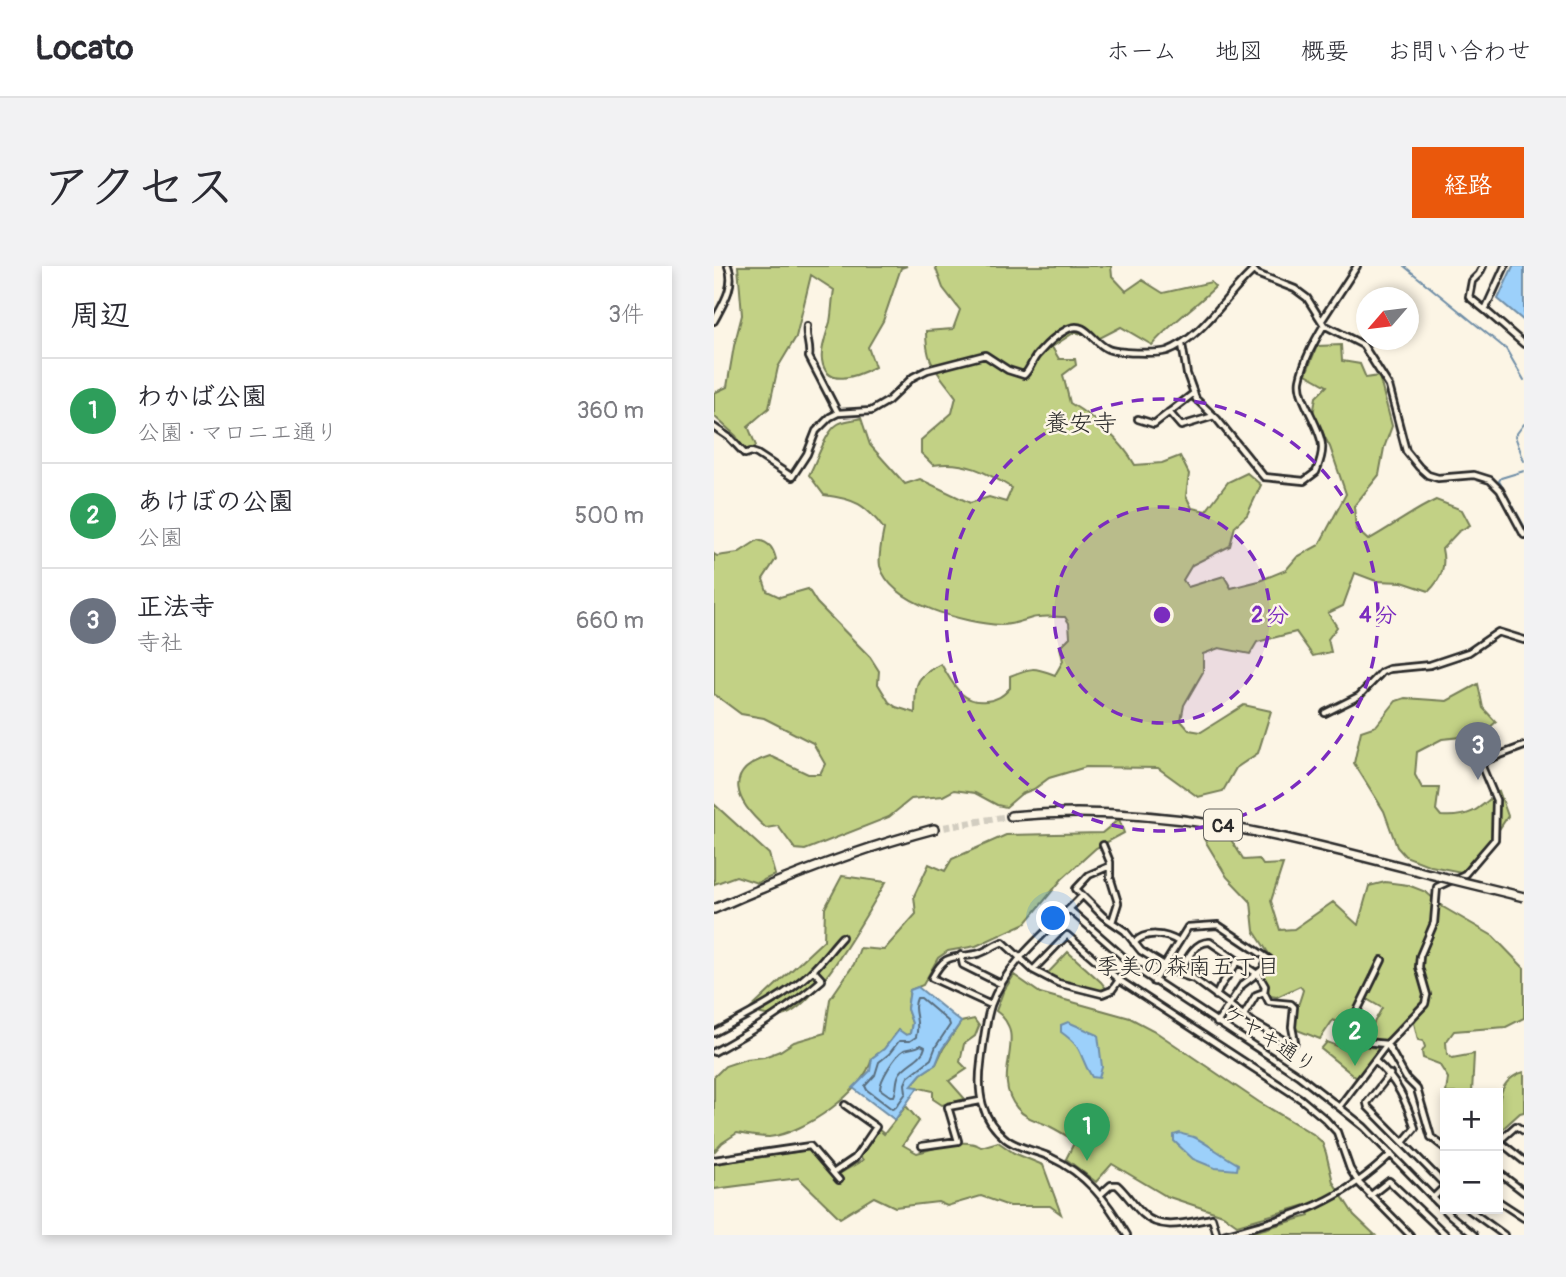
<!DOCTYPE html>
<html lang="ja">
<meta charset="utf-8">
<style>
body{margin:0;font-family:Pangolin,"Klee One",sans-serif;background:#f2f2f3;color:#2b2b33}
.controls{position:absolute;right:21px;bottom:21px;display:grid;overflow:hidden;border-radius:0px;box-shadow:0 4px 10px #0003}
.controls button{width:63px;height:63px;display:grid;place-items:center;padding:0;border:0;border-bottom:2px solid #e1e1e2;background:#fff;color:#2b2b33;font:35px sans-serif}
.compass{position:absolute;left:642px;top:21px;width:63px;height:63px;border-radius:50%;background:#fff;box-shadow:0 4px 10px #0003;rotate:242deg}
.you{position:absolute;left:340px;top:653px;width:24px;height:24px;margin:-18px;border:5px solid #fff;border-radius:50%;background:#1a73e8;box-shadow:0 0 0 10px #1a73e833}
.badge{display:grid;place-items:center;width:46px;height:46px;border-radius:50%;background:#ea580c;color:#fff;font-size:23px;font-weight:700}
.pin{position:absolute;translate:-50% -58px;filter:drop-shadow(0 2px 4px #0008)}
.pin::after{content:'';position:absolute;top:37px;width:24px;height:21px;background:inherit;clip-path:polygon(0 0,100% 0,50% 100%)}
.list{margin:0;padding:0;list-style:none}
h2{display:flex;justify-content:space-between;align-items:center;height:91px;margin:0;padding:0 28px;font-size:30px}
h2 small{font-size:23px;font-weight:400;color:#7c7c81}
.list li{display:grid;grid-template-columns:46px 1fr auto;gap:21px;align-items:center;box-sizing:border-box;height:105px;padding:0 28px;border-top:2px solid #e1e1e2}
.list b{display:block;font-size:26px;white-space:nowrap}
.list p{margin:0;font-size:23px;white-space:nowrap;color:#7c7c81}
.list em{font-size:23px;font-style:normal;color:#7c7c81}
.map{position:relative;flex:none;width:810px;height:969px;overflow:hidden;border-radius:0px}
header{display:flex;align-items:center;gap:42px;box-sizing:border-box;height:98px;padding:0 35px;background:#fff;border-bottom:2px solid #e1e1e2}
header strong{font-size:33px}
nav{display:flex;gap:38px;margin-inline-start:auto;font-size:24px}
.intro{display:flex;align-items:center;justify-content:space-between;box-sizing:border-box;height:168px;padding:0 42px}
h1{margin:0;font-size:49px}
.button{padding:18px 32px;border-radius:0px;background:#ea580c;color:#fff;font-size:24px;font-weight:700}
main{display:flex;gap:42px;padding:0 42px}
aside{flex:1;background:#fff;border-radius:0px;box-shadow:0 4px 10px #0003}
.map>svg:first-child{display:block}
</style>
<header>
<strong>Locato</strong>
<nav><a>ホーム</a><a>地図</a><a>概要</a><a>お問い合わせ</a></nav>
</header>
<div class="intro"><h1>アクセス</h1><a class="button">経路</a></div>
<main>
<aside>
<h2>周辺<small>3件</small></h2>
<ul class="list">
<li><span class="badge" style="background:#2e9e5b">1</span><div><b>わかば公園</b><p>公園 · マロニエ通り</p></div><em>360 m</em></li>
<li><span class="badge" style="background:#2e9e5b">2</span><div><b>あけぼの公園</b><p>公園</p></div><em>500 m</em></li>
<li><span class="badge" style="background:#6b7280">3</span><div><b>正法寺</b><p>寺社</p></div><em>660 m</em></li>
</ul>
</aside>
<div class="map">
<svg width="810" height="969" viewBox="0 0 810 969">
<rect width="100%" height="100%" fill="#fcf5e5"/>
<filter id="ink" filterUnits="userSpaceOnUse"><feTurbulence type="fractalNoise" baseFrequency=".0143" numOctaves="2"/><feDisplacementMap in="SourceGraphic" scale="14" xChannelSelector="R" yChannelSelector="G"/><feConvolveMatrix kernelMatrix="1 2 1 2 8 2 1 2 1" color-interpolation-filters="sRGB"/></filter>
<g filter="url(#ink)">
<path fill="#c2d185" stroke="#767e58" stroke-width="2" d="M24,0h169l-6,2 -18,53 -15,26 7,20c-18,9 -49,22 -53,-7 -2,-11 5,-27 8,-38 2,-10 2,-22 4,-32l-23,-15 -15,62 -18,30 -9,41 -21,18 8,20 -10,7 -10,-17 -22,-20v-23l13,-6 7,-41 8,-31z
M221,0h176l1,10 14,15 16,-11 21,13 48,-11 4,5c-20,20 -44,36 -63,58l-31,-18 -23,12 -23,-7 -23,15 7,12h16l1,6 -13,10 7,28c25,15 51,37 65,62l27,-2 18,-7 9,18 -3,22 6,12 14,3 22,-29 19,-9 14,12 -14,30 -12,11 -5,20 -38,19 -9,15 5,7 36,-11 7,12 28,-7 27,-11 11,-13 22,-12 27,-51 -16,-47 -17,-32 3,-18 11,-11 -21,-12 11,-28 24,-1 1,16 18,3 6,14 13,-2 13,50 -8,22 -5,27 -25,31 2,23 12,11c24,-13 44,-29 68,-40l26,10 8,15 -12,7 -16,17c4,17 0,29 -13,42l-27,-9 -26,-1 -21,-8 -12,33 -15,7 9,14 -9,12 3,13 -18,4 -17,-24 -39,10 -7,12 -31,-6 -16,6v18l-19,33 -3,16 8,9 12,2 43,-27 27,6 -13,42 -22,15 -13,23 -25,6 -40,-29 -72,-1 -37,11 -15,11 -13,5 -15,13 -9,-2 -22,-12 -21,-3 -11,6 -32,3 -22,18 -84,33 -10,-1 -17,-23 -12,2c-30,-26 -45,-57 4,-72l38,18h12l5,-10 -12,-21 -49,-25 -23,-4 -27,-20v-140l3,2 21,-3 20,-13c12,3 15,8 18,19l-13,20 4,12 13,6 28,-8 9,14 53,54 9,14 -1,13 11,18 7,5 19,6c1,-29 -2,-35 26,-49 12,19 20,40 45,37 11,-1 17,-5 24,-13v-12c22,-9 23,-9 45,-1l8,-14 -3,-14 10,-10 -1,-14 -4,-6c-10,0 -23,-2 -33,1 -10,3 -20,7 -31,7 -35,-2 -110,-20 -121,-59 -2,-10 2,-27 4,-37 -19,-25 -29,-30 -60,-34l-15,-20c8,-14 16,-43 29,-51 6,-4 17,-4 23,-6l9,27 35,39 15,-5 50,24 19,-6 17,5 6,-14c-26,-16 -47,-28 -79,-23l-12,-12v-13l31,-27 4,-16c-19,-27 -30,-31 -30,-66l27,-2 7,-19 -17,-22z
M764,418l5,24 13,14 -15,13 -39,4 -25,13 -2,23 7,13h17l-3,22 5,6c29,2 37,-6 58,-25l9,25 -14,21 -6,14 -27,21 -30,-6 -26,-10 -8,-9 -13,-36 -30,-48 7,-32 15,-5 20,-25 9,-3 42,3z
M0,538l55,50 6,21 -18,8 -21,-7 -22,8z
M405,553l5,14 -28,15 -34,31 -36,44 -50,23 -28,5 -10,7 -15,27 -13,5 -3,19 5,14 -2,11 -4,1 -8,-5 -14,19 -12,9c-7,33 -69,76 -103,79 -11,0 -22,-2 -32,-4l-15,10 -8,9v-75l11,-11 21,-7 18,-2 16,-6 14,-9 31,-9 5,-34 24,-35 6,-16 24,2 32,-36 -2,-18 15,-32 16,7 7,-12 54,-24 96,-2z
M514,569l16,25 15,-1 4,6 20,-1 -12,37 9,29 14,-1 39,-27 25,23 11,-39 16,-4 23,3 18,7 17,15 50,29 31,32v50l-18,9 -52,4 -8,11 1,12 5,4 22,-4 -2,39h-26l2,-15 -9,-14 -16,-6 -1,-6 3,-5 -2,-6 -5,-1 -4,-17 6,-13 -32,31 -10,3 -12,-7 16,-29 -19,-11 -16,30 -14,-7 -13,19 -23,-9c-6,-11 3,-28 6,-40l-3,-4 -23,11 -7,-1 -7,-23 8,-4v-12l-17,-26 -3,-29 -24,-25 -23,-38z
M128,610l44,6c-20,32 -67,121 -101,133 -10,4 -26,-2 -37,-4l76,-71 1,-32z
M354,686l33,30 7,9c-19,2 -45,-8 -62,-16z
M300,709l26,18 90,25 23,12 106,72 54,32 9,8 4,11 7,29 21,33 21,20h-132l66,-19 -3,-11 -69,20 -14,-10 -57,-19 -54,-32 -16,18 -30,-23 9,-18c-8,-5 -16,-10 -24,-14 -12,-6 -25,-8 -34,-19 -28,-34 14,-72 -21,-97l7,-19z
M260,753l5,7 -4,10 -11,8 -4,18 7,7 -18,12 16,18 -23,6 -9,-6v-8l-22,-5 10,-12 15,-10 7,-15 18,-27z
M613,776l13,5 3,-4 34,5 2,4 -21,27 -37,-30z
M810,806v40l-4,1 -22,20c0,-25 -3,-53 26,-61z
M192,840l13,15 -16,24 14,8c19,-4 46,-17 64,-6l17,-5 16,11 29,12 18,49 -11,-8h-41l-28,-10 -34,10 -9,-4 -43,5 -21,-10 -34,21 -41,-40 -85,11v-25l95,-14 29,32 5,-3 -4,-5 24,-14 -4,-5 19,-26 6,5z"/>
<path fill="#9cd0fa" stroke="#6f8ea7" stroke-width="2" d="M799,0h11v55l-26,-22z
M204,721l43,35 -19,27 -6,15 -15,10 -10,12 7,1 -23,33 -42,-32 17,-17 2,-13 12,-9 15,-19 7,5 4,-1 2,-11 -5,-14 3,-19z
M354,756l30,13 4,32 -3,11 -7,-1c-15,-23 -6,-27 -31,-45v-7z
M466,867c5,3 10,2 16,5 15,8 27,18 42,26l-1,6 -22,-2 -22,-9 -19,-18v-6z"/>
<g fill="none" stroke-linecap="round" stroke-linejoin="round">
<path stroke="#586d7e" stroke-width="2" d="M203,732h4l28,24 1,3 -14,21 -5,13 -23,18 -3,7 1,9 -10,14 -4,2 -25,-19 -2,-4 10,-11 4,-13 10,-8 10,-13h11l6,-4c5,-17 -5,-25 1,-39z
M207,779l4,2c-2,11 -18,16 -25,26 -5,7 -2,15 -6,23h-4l-10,-7c0,-9 15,-34 24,-39 6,-2 11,-1 17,-5z"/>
<path stroke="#6f8ea7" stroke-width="2" d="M690,0l102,83 18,31
M810,158l-9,12 9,25
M810,205l-23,7 -2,3 25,45"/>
<path stroke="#d2cdc0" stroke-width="7" stroke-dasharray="7 3.5" stroke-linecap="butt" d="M220,563l77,-13"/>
<g stroke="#2b2b2b" stroke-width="10">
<path id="minor" d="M536,0l7,8 38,15 12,9 17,27 39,20 26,41 17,65 13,16 9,8 10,3 36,-3 16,5 10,10 24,45
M769,0l-4,8 -7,7 -3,16 16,13
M791,0l-20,44 39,34
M608,54l35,-54
M0,55c9,-17 22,-36 14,-55
M93,60c-2,11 4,20 2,31l29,56
M468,78l5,30 9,25 21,20 47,58 40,4 12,-9c3,-8 7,-17 6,-26 -1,-20 -25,-48 -22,-66 4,-20 14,-38 24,-55
M455,146l12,14 33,-10
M424,153l16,5 40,-31
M0,161l16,11 15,16 6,-2 6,2 35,23 15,-23 9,-23 14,-14 8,-4 33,-2 17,-10 25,-24 14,-7 58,-15 23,15 16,5c7,-6 8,-16 15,-22 7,-8 19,-19 29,-24 18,-9 25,14 40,20 8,4 49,5 59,2 34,-12 59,-56 86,-80
M611,447l34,-17 23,-24 7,-3 41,-4 39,-13 29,-20 26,8
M389,579l7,17v15l8,26 -6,19
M396,600l-21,9 -13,14 27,27 22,15 16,20 38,23 15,5 60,44 38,22 3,-3 -3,-15 2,-20 -3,-3 -22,-2 -5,-10 1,-6 -7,-12
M368,630c-31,33 -75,65 -91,109 -6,19 -8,39 -10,58 -4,30 0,56 25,76 13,10 29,11 44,18 37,17 57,44 77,78
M355,643l68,60 161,106 41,32 25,20 86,88 24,20
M420,677c11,-12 31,-10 45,-1
M247,689l2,10 38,19
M668,694l-39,80 44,4 19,34 11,11 14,48 14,11
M319,704l34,-35 52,45 182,119 24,20 12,13 13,37 9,14 51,52
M465,708c7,-13 15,-33 31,-32l47,32
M440,716l34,-55 30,-2 51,34 -6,10 -21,16 -25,38
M502,730l4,-9 18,-26
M277,739l-59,-27c14,-26 20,-19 45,-24 9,-2 17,-9 26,-12l30,28 25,13 44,11 10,-4 7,-10
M530,749l12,-20 8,-3
M0,767c33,-18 67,-34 95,-59 12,-11 22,-25 33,-37
M0,786c38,-21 75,-43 108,-72l-9,-10
M661,795c22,19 31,40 40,67l-11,13
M676,808l-23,29 1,4 77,78
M625,841l48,-63 38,-40 2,-9 -8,-28 1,-11 14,-33 3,-36 28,-13 30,-35 1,-39 -14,-33 2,-6 40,-15
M785,875l25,20
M784,876l18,-16 8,5
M208,880l36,-5 -10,-34 32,-6
M0,894l96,-14 29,34
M784,906l26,20
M119,907l22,-15 21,-31 -31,-22
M387,928l10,-9h6c10,9 16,20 26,29 18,18 46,8 69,4l5,17
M656,930l19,-15 57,54
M719,932l12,-12
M784,935l26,17
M754,943l36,26
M509,969c69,-19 114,-29 168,-81"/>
</g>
<g stroke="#2b2b2b" stroke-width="12">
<path id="highway" d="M297,550c149,-14 276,21 419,58
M0,643c72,-32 144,-60 220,-80"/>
</g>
<use href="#minor" stroke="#fcf5e5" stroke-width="4.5"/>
<use href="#highway" stroke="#fcf5e5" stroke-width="7"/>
<g stroke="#2b2b2b" stroke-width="12" stroke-linecap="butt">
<path id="highway-bridge" d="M716,608l94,23"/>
</g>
<use href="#highway-bridge" stroke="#fcf5e5" stroke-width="7"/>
</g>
</g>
<circle cx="448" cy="349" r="108" fill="#7b2cbf" fill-opacity=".12"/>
<g fill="none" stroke="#7b2cbf" stroke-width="3.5" stroke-dasharray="12 9">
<circle cx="448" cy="349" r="108"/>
<circle cx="448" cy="349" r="216"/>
</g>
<g text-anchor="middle" stroke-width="5" stroke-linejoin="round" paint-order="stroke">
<rect fill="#fcf5e5" stroke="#6a6863" stroke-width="2" x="490" y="543.5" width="38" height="31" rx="5"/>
<g font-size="19" font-weight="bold" fill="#2b2b2b">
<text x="509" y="566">C4</text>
</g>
<g font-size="21" fill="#2b2b2b" stroke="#fcf5e5">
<text transform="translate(556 773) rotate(33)" y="7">ケヤキ通り</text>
</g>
<g font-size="23" fill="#2b2b2b" stroke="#fcf5e5">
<text x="474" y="708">季美の森南五丁目</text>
</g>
<g font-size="24" fill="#2b2b2b" stroke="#fcf5e5">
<text x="367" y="165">養安寺</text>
</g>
</g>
<circle cx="448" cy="349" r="10" fill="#7b2cbf" stroke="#fcf5e5" stroke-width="3.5"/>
<g font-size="21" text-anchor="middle" font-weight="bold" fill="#7b2cbf" stroke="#fcf5e5" stroke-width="5" stroke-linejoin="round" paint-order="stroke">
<text x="556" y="356">2 分</text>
<text x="664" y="356">4 分</text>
</g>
</svg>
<div class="controls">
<button>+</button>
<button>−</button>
</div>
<svg class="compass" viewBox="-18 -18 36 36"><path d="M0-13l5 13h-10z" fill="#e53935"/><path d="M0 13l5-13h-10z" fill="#7c7c81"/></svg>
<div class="you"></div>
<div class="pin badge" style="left:373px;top:895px;background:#2e9e5b">1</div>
<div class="pin badge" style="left:641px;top:800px;background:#2e9e5b">2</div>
<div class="pin badge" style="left:764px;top:514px;background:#6b7280">3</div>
</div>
</main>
